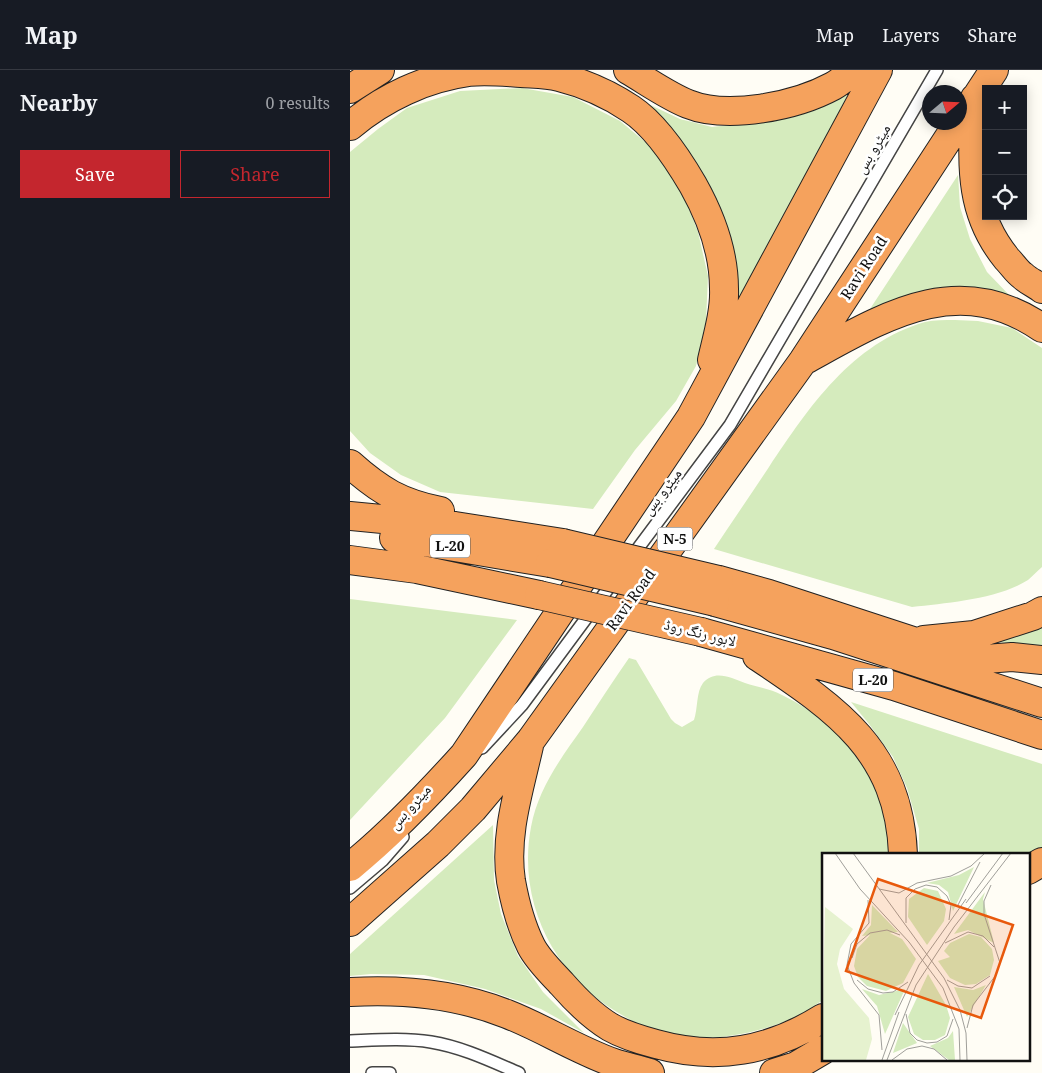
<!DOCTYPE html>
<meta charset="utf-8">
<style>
body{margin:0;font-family:"Noto Serif","Noto Naskh Arabic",serif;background:#242831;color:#f1f3f6}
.controls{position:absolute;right:15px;top:15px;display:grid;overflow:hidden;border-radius:0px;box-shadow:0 2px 12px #0003}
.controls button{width:45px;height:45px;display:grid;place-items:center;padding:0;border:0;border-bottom:1px solid #363941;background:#171b24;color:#f1f3f6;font:25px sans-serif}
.compass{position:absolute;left:572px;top:15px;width:45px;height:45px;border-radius:50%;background:#171b24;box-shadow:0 2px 12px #0003;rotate:71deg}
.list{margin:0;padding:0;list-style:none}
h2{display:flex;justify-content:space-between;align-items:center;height:65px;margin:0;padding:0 20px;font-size:21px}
h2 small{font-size:16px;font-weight:400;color:#9ea1a6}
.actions{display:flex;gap:10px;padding:15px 20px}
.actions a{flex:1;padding:11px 0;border:1px solid #c4262e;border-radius:0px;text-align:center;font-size:18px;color:#c4262e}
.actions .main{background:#c4262e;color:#fff}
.icon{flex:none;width:28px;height:28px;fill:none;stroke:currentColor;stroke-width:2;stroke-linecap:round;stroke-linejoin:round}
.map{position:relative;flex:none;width:692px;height:1003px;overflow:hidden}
header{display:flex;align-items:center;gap:30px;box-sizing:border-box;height:70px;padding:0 25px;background:#171b24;border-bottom:1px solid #363941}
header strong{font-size:24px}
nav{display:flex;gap:28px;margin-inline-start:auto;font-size:18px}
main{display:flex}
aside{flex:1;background:#171b24}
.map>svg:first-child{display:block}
</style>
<header>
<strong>Map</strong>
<nav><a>Map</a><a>Layers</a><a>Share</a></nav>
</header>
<main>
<aside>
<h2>Nearby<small>0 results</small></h2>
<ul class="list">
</ul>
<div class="actions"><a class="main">Save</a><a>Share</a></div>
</aside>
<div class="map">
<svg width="692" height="1003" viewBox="0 0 692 1003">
<rect width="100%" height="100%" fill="#fffdf5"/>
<path fill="#d5ebbd" d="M172,18l51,9 47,24 35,29 28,43 15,39 10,44 -2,45 -10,45 -20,35 -41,49 -42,59 -153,-17 -39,-17 -31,-22 -20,-22v-279l28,-23 29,-21 53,-17z
M501,18l-118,236 -2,-60 -108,-172 57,27 32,8 78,-9 27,-9z
M608,105l2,32 10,32 17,33 25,26 -144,14z
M605,250l23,1 34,7 30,20v219c-5,4 -9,9 -14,13 -30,19 -81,23 -116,27l-198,-58c18,-27 37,-55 55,-82 40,-60 83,-124 156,-145 9,-2 20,-2 30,-2z
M0,529l167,21 -72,98 -95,102z
M692,553v25l-44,-6 19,-6z
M279,588l7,2 35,59 4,4 7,4 12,-7c4,-11 2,-28 9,-37 12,-14 28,-5 42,0 12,4 26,6 37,12 46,22 80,58 98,106 7,17 7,36 9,53h-66v146c-8,5 -16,12 -25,16 -42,19 -95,29 -140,16 -14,-4 -28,-12 -41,-20 -64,-38 -100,-111 -86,-185 7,-38 30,-69 52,-100 15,-23 30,-46 46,-69z
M501,632l191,62v84l-14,6h-109v-25l-12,-41 -14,-31 -24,-33z
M143,755l1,55 7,34 17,42 25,36 41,41 -43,-24 -56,-20 -61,-14 -53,-1 -21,2v-22z"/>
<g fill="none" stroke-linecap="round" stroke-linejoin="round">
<g stroke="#444" stroke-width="14">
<path id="lane" d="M280,489l100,-134 207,-355
M132,678l40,-43 94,-127
M0,818l33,-28 20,-23
M0,971c27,-1 55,-3 81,1 31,5 60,19 88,31
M22,1003h18"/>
</g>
<g stroke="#222" stroke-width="30">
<path id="highway" d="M278,0c19,11 40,26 60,34 40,16 108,2 145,-18 8,-4 14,-11 21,-16
M0,19l30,-19
M625,28c-2,60 -9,111 32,161 5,5 10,13 16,17 5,5 13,8 19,13
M616,43l28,-43
M0,56c33,-28 75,-48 119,-54 17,-2 35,0 52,1 13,1 26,1 38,4 24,6 51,18 72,32 24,16 48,52 62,76 18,32 31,67 31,104 1,22 -7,49 -12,71
M455,290c77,-42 152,-91 237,-32
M0,394c30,27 51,39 90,47
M0,446l105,10 108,17
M44,468l31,4 125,21
M0,490l67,9 122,26
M369,510l50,14 199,65
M365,532l118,33 209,68
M351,562l193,54 148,49
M574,570l50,-5 59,-19 9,-5
M407,586c79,53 142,94 146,198
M622,590l40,-3 30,3
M179,676c-10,44 -25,90 -18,135 4,22 10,45 20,65 7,14 21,27 31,38 14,16 30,32 48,43 14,8 31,13 46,17 61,17 114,7 167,-26
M0,797c42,-34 78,-72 114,-112l227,-338 187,-347
M678,800l14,-8
M0,852l88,-78 35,-35 58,-69 272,-379 156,-239
M0,922c53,-3 107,2 157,22 36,14 70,36 107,49 12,4 24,6 36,10
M424,1003l22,-7 27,-16"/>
</g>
<use href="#lane" stroke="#fff" stroke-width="11"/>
<use href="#highway" stroke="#f5a25d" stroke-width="28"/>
<g stroke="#222" stroke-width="30" stroke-linecap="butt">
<path id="highway-bridge" d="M213,473l156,37
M200,493l165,39
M189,525l162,37"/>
</g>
<use href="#highway-bridge" stroke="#f5a25d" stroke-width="28"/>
</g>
<g text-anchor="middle" stroke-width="5" stroke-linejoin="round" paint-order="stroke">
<g fill="#fff" stroke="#585858" stroke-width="1">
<rect x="307.5" y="457.5" width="35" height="23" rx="4"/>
<rect x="80" y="464.5" width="40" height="23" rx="4"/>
<rect x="503" y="598.5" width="40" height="23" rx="4"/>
</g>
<g font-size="14" font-weight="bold" fill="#111">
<text x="325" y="474">N-5</text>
<text x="100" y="481">L-20</text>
<text x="523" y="615">L-20</text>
</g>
<g font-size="15" fill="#111" stroke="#fff">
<text transform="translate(523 79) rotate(-60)" y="5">میٹرو بس</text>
<text transform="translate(514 198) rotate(-57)" y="5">Ravi Road</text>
<text transform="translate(312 422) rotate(-53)" y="5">میٹرو بس</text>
<text transform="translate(281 530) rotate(-54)" y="5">Ravi Road</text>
<text transform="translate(350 563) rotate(14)" y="5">لاہور رنگ روڈ</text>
<text transform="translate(60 737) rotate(-48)" y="5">میٹرو بس</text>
</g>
</g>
<g transform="translate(472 783)">
<rect width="208" height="208" fill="#fffdf5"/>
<path d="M152,14l-21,44 -5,-19 -9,-7 -12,-2 32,-8zM102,35l14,3 8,18 -2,12 -17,24 -19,-28 1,-18zM163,39l-2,7 11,44 -26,-13 -14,4zM50,52l26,27 -36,4 9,-11zM68,80l12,6 14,20 -13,24 -17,8 -19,-5 -9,-9 -4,-11 3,-17 14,-15zM147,81l12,3 11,12 2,11 -4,15 -14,9 -11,1 -15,-7 -12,-17 12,-4 -6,-6 6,-8zM106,121l18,31 4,13 -5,17 -10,5h-12l-9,-6 -6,-17zM164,132l-19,32 -13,-30 19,3zM40,136l17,6 26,-6 -20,45 -8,-28zM81,170l14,20 -24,10zM131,178l2,29h-6l-19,-14 18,-8z" fill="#d5ebbd"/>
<path d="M3,54l28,22 -13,20 -3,15 7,25 25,29 3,21 -6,21h-44z" fill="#e6f2cf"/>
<path fill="none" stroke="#a09f9a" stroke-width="1" d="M13,0l25,36 49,53 34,46 16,41 1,31M31,0l91,125 16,32 6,23M57,36l20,4 18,-10 34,-7 20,-10 14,-13M46,47l1,23 -18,21 -4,21 7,18 25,32 3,35M144,50l37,-50M136,52l22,-43M84,70v-25l9,-9 11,-4 11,2 10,9 4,9 -2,15M123,90l23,-11 15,4 11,11M30,105l5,-14 13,-11 17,-3 13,5M35,127l11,9 15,4 10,-1 15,-10M125,127l11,6 14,2 18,-12M84,161l4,19 7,7 10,3 10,-1 10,-6 6,-17M73,162l24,-50 47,-66M145,175l6,-23 23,-30 4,-12 -16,-49v-13l7,-16M144,180l1,27M60,207l17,-48M65,207l29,-75 38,-58 57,-74M70,207l15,-11 15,-3 12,3 13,11"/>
<path fill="#e8590c" fill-opacity="0.15" stroke="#e8590c" stroke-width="2.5" d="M56,26l135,46 -32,93 -135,-47z"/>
<rect width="208" height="208" fill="none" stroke="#111" stroke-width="2.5"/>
</g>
</svg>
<div class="controls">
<button>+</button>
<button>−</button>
<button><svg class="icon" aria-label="locate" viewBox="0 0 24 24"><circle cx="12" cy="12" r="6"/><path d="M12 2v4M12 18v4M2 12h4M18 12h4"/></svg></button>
</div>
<svg class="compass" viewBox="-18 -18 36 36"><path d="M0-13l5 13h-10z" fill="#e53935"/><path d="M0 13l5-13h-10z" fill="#9ea1a6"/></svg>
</div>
</main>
